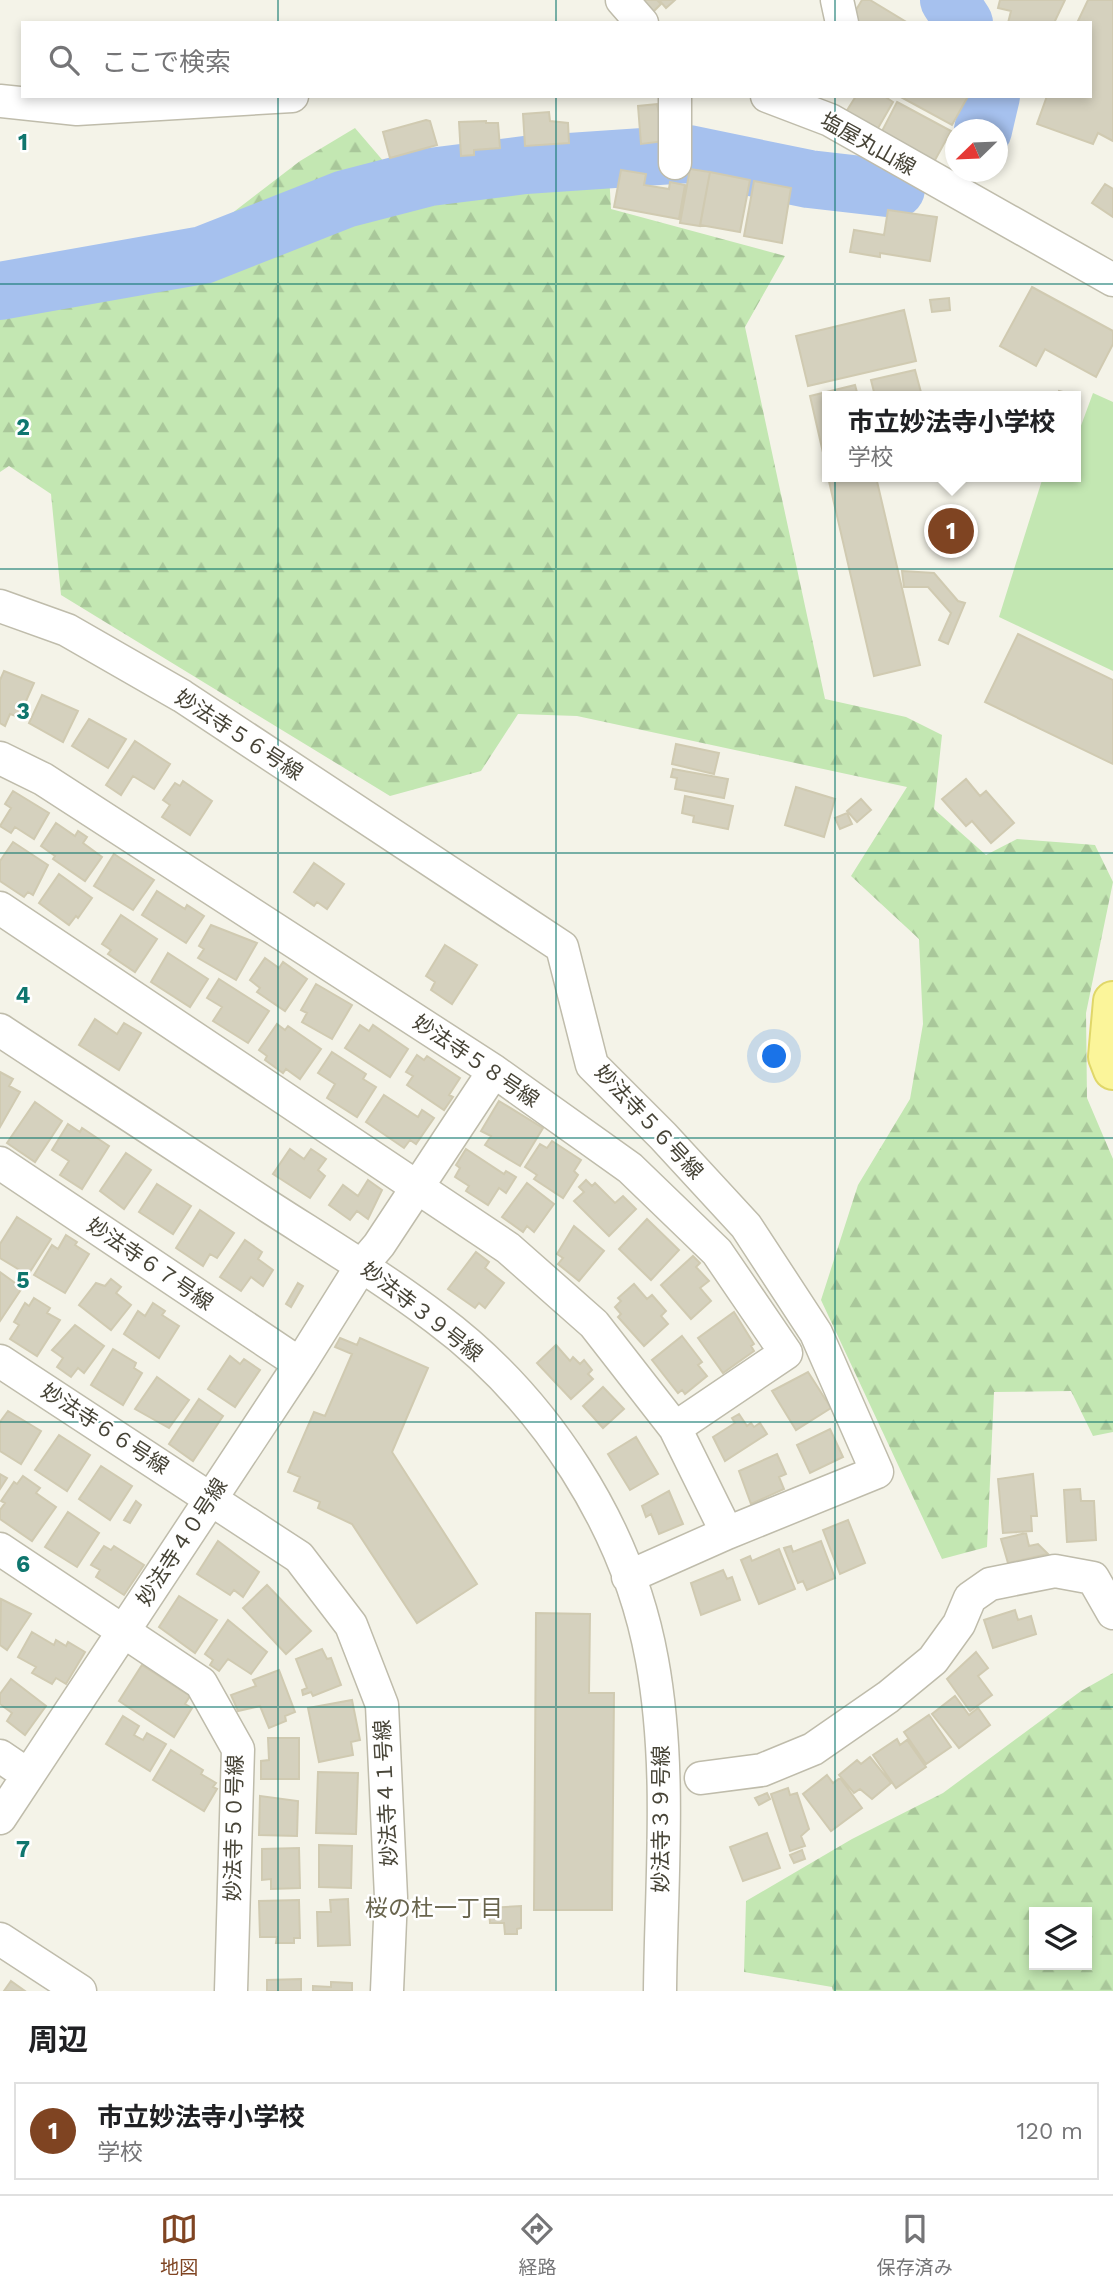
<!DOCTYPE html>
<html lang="ja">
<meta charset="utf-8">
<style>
body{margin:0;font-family:"Work Sans","Noto Sans JP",sans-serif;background:#f2f2f2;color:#202124}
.controls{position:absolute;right:21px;bottom:21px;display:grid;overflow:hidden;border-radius:0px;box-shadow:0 4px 10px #0003}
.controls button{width:63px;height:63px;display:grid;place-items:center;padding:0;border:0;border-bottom:2px solid #e0e0e0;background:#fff;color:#202124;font:35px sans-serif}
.compass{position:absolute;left:945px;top:119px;width:63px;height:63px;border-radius:50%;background:#fff;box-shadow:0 4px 10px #0003;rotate:247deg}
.you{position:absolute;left:775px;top:1057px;width:24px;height:24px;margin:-18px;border:5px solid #fff;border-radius:50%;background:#1a73e8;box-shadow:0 0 0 10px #1a73e833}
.badge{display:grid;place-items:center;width:46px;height:46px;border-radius:50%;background:#7f4422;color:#fff;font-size:23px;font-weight:700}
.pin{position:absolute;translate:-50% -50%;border:4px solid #fff;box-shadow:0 2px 7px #0006}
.popup{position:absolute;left:822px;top:391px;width:259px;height:91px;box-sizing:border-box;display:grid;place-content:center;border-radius:0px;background:#fff;filter:drop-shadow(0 2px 5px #0005);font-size:23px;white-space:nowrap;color:#757577}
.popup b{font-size:26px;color:#202124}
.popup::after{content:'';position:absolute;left:50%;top:100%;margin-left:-14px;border:14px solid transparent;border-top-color:#fff}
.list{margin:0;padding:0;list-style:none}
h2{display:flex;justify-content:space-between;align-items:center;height:91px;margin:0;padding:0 28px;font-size:30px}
h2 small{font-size:23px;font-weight:400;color:#757577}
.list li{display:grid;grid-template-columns:46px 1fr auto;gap:21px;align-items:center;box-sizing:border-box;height:98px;margin:0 14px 14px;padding:0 14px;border:2px solid #e0e0e0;border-radius:0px}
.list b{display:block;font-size:26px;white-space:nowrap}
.list p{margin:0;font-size:23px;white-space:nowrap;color:#757577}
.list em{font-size:23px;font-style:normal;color:#757577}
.icon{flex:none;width:38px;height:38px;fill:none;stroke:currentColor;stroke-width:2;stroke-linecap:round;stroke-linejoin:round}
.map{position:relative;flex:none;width:1113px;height:1991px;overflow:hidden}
.search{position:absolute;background:#fff;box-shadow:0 4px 10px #0003;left:21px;right:21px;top:21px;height:77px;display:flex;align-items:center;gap:18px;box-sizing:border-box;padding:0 24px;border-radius:0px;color:#757577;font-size:26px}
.sheet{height:203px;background:#fff}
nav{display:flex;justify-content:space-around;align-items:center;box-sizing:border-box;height:98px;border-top:2px solid #e0e0e0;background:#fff;font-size:19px;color:#757577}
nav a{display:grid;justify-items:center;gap:4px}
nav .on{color:#7f4422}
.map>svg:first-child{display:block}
</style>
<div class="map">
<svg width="1113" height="1991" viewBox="0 0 1113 1991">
<defs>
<pattern id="forest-firs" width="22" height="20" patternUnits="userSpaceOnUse" patternTransform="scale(1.75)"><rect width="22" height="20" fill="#c3e7b2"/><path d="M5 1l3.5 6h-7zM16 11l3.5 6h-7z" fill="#a9c79a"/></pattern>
</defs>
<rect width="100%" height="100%" fill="#f4f3e8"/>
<path fill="#c3e7b2" d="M1093,393l20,9v269l-114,-54 44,-140h32v-35z"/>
<path fill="url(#forest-firs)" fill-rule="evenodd" d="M355,128l30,35 224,10 2,36 174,47 -40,71 80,372 81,18 36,18 -8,74 52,46 31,-16 78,6 18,37 -27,131 1,85 26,61v273l-20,4 -22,-45 -77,1 -7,155 -45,12 -121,-259 37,-115 52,-86 13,-75 -4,-85 -68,-63 56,-89 -330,-71 -59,-2 -37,57 -91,25 -329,-201 -10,-101 -42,-28 -9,6v-170l56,-5 162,-73 82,-63z
M1113,1673v318h-280l-1,-4 -88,-15 2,-71 106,-62 91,-46 138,-102zM1034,1912h53v53h-53z"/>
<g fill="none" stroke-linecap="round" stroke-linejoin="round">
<path stroke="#a6c1ee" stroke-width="58" d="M949,0l15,23
M983,130l8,-34
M0,291l203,-36 142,-56 85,-22 95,-12 163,-11 121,25 87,10"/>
</g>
<path fill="#d5d1be" stroke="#d0cab1" stroke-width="2" d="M634,0h23l4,4 -12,12z
M659,0h16l-9,8z
M862,0h8l38,23h-50l-2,-13z
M1000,0h65l-11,23h-46l3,-12 -13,-3z
M1088,0h25v141l-15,-8 -5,11 -56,-20 10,-28h43v-73h-13z
M856,96h28l9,6 -16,28 -31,-18z
M899,96h65l3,2 -15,27z
M897,102l54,29 -17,31 -53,-29z
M657,104l8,37 -24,3 -3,-38z
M549,112l1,9 18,2 1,20 -44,3 -2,-32z
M426,120l4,1 7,24 -47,13 -7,-26z
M486,121v2h12l2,25 -26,2v5l-13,1 -2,-34z
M690,169l20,3 -10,54 -20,-3z
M621,170l25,4 -2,11 25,4 1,-7 15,3 -6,34 -65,-12z
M710,172l40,8 -10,52 -40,-7z
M754,181l37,7 -9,55 -38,-7z
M1105,184l8,5v28l-21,-14z
M888,210l49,7 -7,44 -50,-8v4l-30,-5 4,-22 30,5z
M1032,287l81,44v13l-17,33 -51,-28 -9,17 -36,-20z
M949,298l1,12 -18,2 -2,-12z
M904,310l12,51 -108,25 -12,-50z
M915,370l7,26h-47l-4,-16z
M855,385l3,11h-31v74l-17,-74z
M1059,391l19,5 -3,10v-10h-18z
M828,477h48l44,188 -46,11z
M902,571l32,2 24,28 7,2 -17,41 -9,-4 12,-27 -23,-26h-24z
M1018,634l95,46v84l-128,-62z
M4,671l30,12 -15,34 -9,-3 -5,12 -5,-3v-43z
M42,695l36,16 -15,31 -34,-19z
M89,719l37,20 -18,29 -36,-22z
M135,741l35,23 -16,25 -21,-13 -12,19 -15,-10z
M676,744l43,9 -5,21 -42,-10z
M673,769l55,10 -4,19 -49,-9 2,-11 -6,-1z
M966,779l14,17 6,-5 28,32 -23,20 -19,-22 -6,5 -24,-27z
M183,781l29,20 -22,34 -28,-18 8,-12 -7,-5 12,-17 5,3z
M796,787l39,12 -11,38 -39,-12z
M13,791l36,22 -15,26 -19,-12 -4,6 -11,-7 11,-18 -6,-4z
M685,796l48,10 -5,23 -35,-7 1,-6 -12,-3z
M861,799l10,11 -14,12 -10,-11z
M847,813l5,11 -12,5 -5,-11z
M56,823l19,13 3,-5 9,6 -4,6 19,14 -17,24 -32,-22 2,-3 -14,-10z
M13,842l35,23 -15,30 -5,-3 -4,5 -24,-16v-20z
M114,854l40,26 -21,30 -39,-24z
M314,863l30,21 -17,25 -10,-7 -3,4 -20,-14z
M59,874l33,24 -14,20 -2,-2 -7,9 -30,-22z
M157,891l28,18 2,-4 17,11 -18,27 -44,-28z
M121,915l36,24 -22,33 -27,-18 3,-4 -9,-6z
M211,925l46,18 -21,37 -38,-22 6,-9 -5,-3z
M445,945l32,20 -25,39 -21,-14 4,-8 -9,-6z
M168,953l40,26 -18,28 -39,-25z
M265,958l14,10 4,-6 24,17 -22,32 -28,-19 3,-4 -10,-8z
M219,979l50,32 -21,32 -35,-22 9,-14 -15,-9z
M316,984l36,21 -20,34 -30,-17 5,-9 -6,-3z
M95,1019l22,15 7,-11 17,10 -22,37 -40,-25z
M277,1024l8,6 3,-4 33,23 -21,30 -14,-10 -3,4 -18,-13 2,-4 -8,-6z
M360,1025l9,6 4,-6 35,24 -18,28 -45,-29z
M332,1052l34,22 -3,5 13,8 -19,30 -30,-19 8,-14 -17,-11z
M417,1055l7,5 3,-4 33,22 -11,17 4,2 -9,13 -37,-25 6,-9 -7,-4z
M0,1072l13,7 -4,7 11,6 -20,35z
M384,1095l34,22 4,-7 12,8 -18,26 -6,-4 -6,8 -38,-26z
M499,1101l44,27 -23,38 -35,-21 6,-9 -10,-5z
M35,1102l27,19 -27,41 -28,-19z
M68,1124l12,8 2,-4 27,18 -27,43 -22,-14 9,-14 -17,-11z
M552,1141l29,19 -7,11 4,4 -15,23 -29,-19 3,-4 -12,-8 15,-23 7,4z
M290,1149l14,10 7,-10 15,10 -8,11 7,6 -15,22 -37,-24z
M466,1149l38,25 2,-3 10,6 -10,16 -7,-5 -11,17 -22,-14 3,-5 -14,-9 5,-9 -4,-3z
M126,1153l25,17 -27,39 -24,-18z
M368,1180l14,10 -14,29 -11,-8 -7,9 -21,-15 14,-20 15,11z
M586,1180l6,6 3,-3 20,20 8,-7 13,13 -27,27 -35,-35 10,-9 -5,-5z
M527,1183l27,21 -20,28 -7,-6 -4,6 -21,-15z
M157,1184l34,22 -18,28 -34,-22z
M200,1210l34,23 -17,25 -7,-4 -7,12 -27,-18z
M17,1217l34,22 -23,36 -28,-17v-14z
M647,1219l32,31 -28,30 -32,-31z
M574,1226l30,25 -25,30 -21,-17 5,-6 -6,-4z
M66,1235l11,7 -2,3 14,9 -24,39 -31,-18 18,-30 6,4z
M245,1240l17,12 -4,7 15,11 -10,16 -12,-9 -10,14 -21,-14z
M476,1252l13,10 -4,6 19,15 -19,25 -6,-5 -4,5 -27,-19z
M693,1256l7,7 -4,4 13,14 -9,7 11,13 -20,18 -30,-34z
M0,1272l22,16 -22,33z
M111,1279l10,8 -5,6 15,12 -20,25 -32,-25 17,-22 9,3z
M298,1283l5,3 -12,21 -5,-3z
M634,1284l13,15 5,-4 14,16 -5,5 7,8 -24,22 -26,-29 3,-3 -6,-7 6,-6 -3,-3z
M34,1298l16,10 -3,5 13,7 -23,36 -27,-17 9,-14 -5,-3 11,-19 4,3z
M153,1303l12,8 -3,4 17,11 -20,32 -35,-24 14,-23 7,5z
M734,1312l20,32 -3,2 3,5 -31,22 -25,-35z
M75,1325l29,21 -20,27 -6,-5 -7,9 -14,-10 6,-9 -11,-8z
M682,1336l20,26 -4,3 9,11 -22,18 -3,-4 -4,3 -26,-33z
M340,1338l17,7 3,-7 68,30 -36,84 85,132 -60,39 -65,-99 -34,-16 2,-6 -26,-11 6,-14 -12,-5 26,-60 11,4 27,-62 -17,-7z
M556,1345l14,16 3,-4 7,7 4,-4 8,10 -4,4 5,5 -22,20 -34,-36z
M113,1349l23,14 -2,5 8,5 -19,32 -32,-20z
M230,1356l10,8 4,-5 16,11 -25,37 -27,-18z
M808,1372l23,36 -35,22 -24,-39z
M157,1377l32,23 -20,28 -34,-19z
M603,1387l21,22 -21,19 -20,-22z
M199,1399l24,17 -30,45 -24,-17z
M8,1411l33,20 -20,33 -21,-13v-29z
M739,1414l8,12 4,-3 3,4 6,-4 7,11 -42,27 -12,-24 22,-14 -3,-5z
M830,1429l13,28 -33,16 -13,-28z
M59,1435l31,20 -23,36 -32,-21z
M636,1437l22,37 -28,16 -22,-36z
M777,1454l9,20 -7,3 5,12 -33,15 -12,-33z
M101,1466l31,20 -22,34 -31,-21z
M0,1474l7,4 -7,11z
M1033,1474l4,42h-6l1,15 -29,2 -5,-54z
M23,1476l17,12 -4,5 20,14 -24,34 -32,-22v-9l5,-7 -4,-2 13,-19 3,2z
M1080,1489l1,12h13l2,39 -29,2 -3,-52z
M669,1491l14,33 -24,10 -8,-20 -5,3 -4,-11z
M136,1501l5,4 -11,18 -6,-3z
M68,1512l31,21 -22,34 -32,-20z
M848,1520l17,43 -25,11 -17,-44z
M1026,1533l3,13 9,-2 10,10 -40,9 -7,-24z
M218,1541l41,31 -16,25 -9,-7 -4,5 -33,-21z
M821,1541l14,37 -28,12 -4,-9 -5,2 -14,-35 7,-2 2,6z
M104,1546l7,4 3,-4 30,19 -20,30 -28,-18 4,-7 -9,-5z
M779,1549l16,40 -36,15 -18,-44 9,-4 2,5z
M723,1570l4,9 5,-2 8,23 -39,15 -10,-32z
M267,1585l44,46 -25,23 -43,-46z
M179,1596l38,24 -22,33 -36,-26z
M1,1599l30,15 -24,36 -7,-5z
M1015,1610l3,10 13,-4 5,18 -43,14 -9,-28z
M536,1613l54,1 -1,79h25l-2,217h-78z
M228,1620l39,32 -16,22 -23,-15 -9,12 -9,-6 3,-5 -8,-6z
M32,1632l22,13 2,-5 10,6 2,-4 17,10 -19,32 -10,-6 -4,6 -20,-11 4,-6 -18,-10z
M322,1649l5,10 4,-1 10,27 -28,11 -2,-4 -8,3 -1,-5 5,-2 -11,-29z
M976,1652l12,16 -10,8 14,19 -22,16 -23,-32z
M142,1665l48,31 -5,8 7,4 -18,29 -55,-36z
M279,1670l16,42 -10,4 1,5 -17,7 -9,-22 -22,5 -7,-16 25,-9 -3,-6z
M11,1679l35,27 -21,29 -18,-14 5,-8 -12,-9v-10z
M955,1696l14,19 9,-7 12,17 -31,23 -27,-34z
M352,1700l8,40 -9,2 2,13 -34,7 -11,-54z
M929,1715l22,32 -25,17 -22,-32z
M123,1716l16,10 -5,9 9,5 4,-7 19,11 -16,27 -44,-27z
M268,1738h31v41h-38v-18l8,-1z
M897,1739l3,6 7,-5 19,27 -30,21 -23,-33z
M171,1750l32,20 -2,4 15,9 -3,4 4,2 -13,22 -51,-31z
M870,1757l21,26 -19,16 -12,-10 -6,4 -15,-18 18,-15 4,4z
M318,1772l40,1 -2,61 -40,-1z
M827,1775l6,8 7,-5 22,30 -31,23 -28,-37z
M788,1788l2,7 7,-2 12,36 -8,7 4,10 -15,5 -19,-57z
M767,1793l3,6 -11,6 -4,-7z
M260,1796l38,5 -1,35 -38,-1z
M767,1833l13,35 -37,13 -13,-34z
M319,1845l33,1 -1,42 -32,-1z
M299,1848l1,40 -29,1v-10l-9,1v-31z
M802,1850l3,9 -11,4 -4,-8z
M348,1899l2,46 -32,1 -1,-34h14l-1,-12z
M299,1900l1,38h-6v5h-18l1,-6h-17l-1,-36z
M521,1906v22l-4,1v5h-12l-1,-11h-14l-1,-15z
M301,1979v12h-34v-11z
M11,1981l14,10h-21z
M331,1982l21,1v8h-39v-5l18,1z"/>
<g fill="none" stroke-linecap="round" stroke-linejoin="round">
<g stroke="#bfbcab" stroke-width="35">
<path id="minor" d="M622,0l20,23
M837,0l5,23
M767,96l63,24 283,160
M0,101l77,8 215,-13
M675,163v-67
M0,606l67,24 115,66 380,251 30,118 71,71 83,90 70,107 61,139 -150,61 -99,44
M0,758l43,21 451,292 136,97 87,84 69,101 -111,75
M0,908l508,340 86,76 81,104 52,105
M0,1030c90,59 181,119 271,178 56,36 112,70 165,110 109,81 192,209 216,342 20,109 9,221 8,331
M0,1163l300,201
M0,1361l299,196 52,68 31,80 9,192 -4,94
M0,1549l201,134 37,66 -7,242
M0,1756l28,19
M701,1778l61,-8 51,-21 75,-52 45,-37 26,-36 11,-26 20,-14 65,-13 38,7 20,35
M0,1818l300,-454 62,-99 17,-20 115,-174
M0,1939l80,52"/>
</g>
<g stroke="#e0d769" stroke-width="42">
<path id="major" d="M1113,1001l-5,56 5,13"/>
</g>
<use href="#minor" stroke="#fff" stroke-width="32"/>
<use href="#major" stroke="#fbf59a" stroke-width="38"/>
</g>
<path fill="none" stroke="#0f766e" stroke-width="2" stroke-opacity="0.55" d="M278,0v23M556,0v23M835,0v23M278,96v1895M556,96v1895M835,96v1895M0,284h1113M0,569h1113M0,853h1113M0,1138h1113M0,1422h1113M0,1707h1113"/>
<g text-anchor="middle" stroke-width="5" stroke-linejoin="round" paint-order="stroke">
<g font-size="21" fill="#474437" stroke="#fff">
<text transform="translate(868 144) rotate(29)" y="7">塩屋丸山線</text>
<text transform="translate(239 735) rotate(33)" y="7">妙法寺５６号線</text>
<text transform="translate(476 1061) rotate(34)" y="7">妙法寺５８号線</text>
<text transform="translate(649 1122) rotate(47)" y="7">妙法寺５６号線</text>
<text transform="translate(150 1264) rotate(34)" y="7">妙法寺６７号線</text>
<text transform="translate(422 1312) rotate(38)" y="7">妙法寺３９号線</text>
<text transform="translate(105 1429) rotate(33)" y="7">妙法寺６６号線</text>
<text transform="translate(182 1542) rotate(-57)" y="7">妙法寺４０号線</text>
<text transform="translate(386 1793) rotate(-93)" y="7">妙法寺４１号線</text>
<text transform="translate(661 1819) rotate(-90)" y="7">妙法寺３９号線</text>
<text transform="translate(234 1828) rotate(-89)" y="7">妙法寺５０号線</text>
</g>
<g font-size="23" fill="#69654e" stroke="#fff">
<text x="434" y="1916">桜の杜一丁目</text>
</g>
</g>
<g font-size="23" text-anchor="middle" font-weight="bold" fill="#0f766e" stroke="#fff" stroke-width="5" stroke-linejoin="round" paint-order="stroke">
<text x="23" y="150">1</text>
<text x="23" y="435">2</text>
<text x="23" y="719">3</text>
<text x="23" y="1003">4</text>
<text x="23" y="1288">5</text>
<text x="23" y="1572">6</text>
<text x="23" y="1857">7</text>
</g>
</svg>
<div class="controls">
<button><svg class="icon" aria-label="layers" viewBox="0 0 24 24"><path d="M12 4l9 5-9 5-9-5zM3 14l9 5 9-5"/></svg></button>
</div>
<svg class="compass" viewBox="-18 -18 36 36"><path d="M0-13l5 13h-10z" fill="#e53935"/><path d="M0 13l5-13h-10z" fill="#757577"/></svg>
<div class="you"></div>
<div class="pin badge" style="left:951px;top:531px">1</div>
<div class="popup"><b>市立妙法寺小学校</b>学校</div>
<div class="search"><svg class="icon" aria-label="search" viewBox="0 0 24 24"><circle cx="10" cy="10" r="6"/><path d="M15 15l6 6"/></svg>ここで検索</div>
</div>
<section class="sheet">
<h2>周辺<small></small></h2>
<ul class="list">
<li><span class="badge">1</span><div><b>市立妙法寺小学校</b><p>学校</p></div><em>120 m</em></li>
</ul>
</section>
<nav>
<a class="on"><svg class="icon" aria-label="map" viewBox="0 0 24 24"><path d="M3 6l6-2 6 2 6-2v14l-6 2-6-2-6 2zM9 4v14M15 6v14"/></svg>地図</a>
<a><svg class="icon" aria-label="directions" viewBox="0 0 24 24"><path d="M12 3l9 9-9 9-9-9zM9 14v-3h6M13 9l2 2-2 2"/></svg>経路</a>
<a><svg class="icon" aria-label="saved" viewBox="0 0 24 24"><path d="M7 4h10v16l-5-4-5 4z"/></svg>保存済み</a>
</nav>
